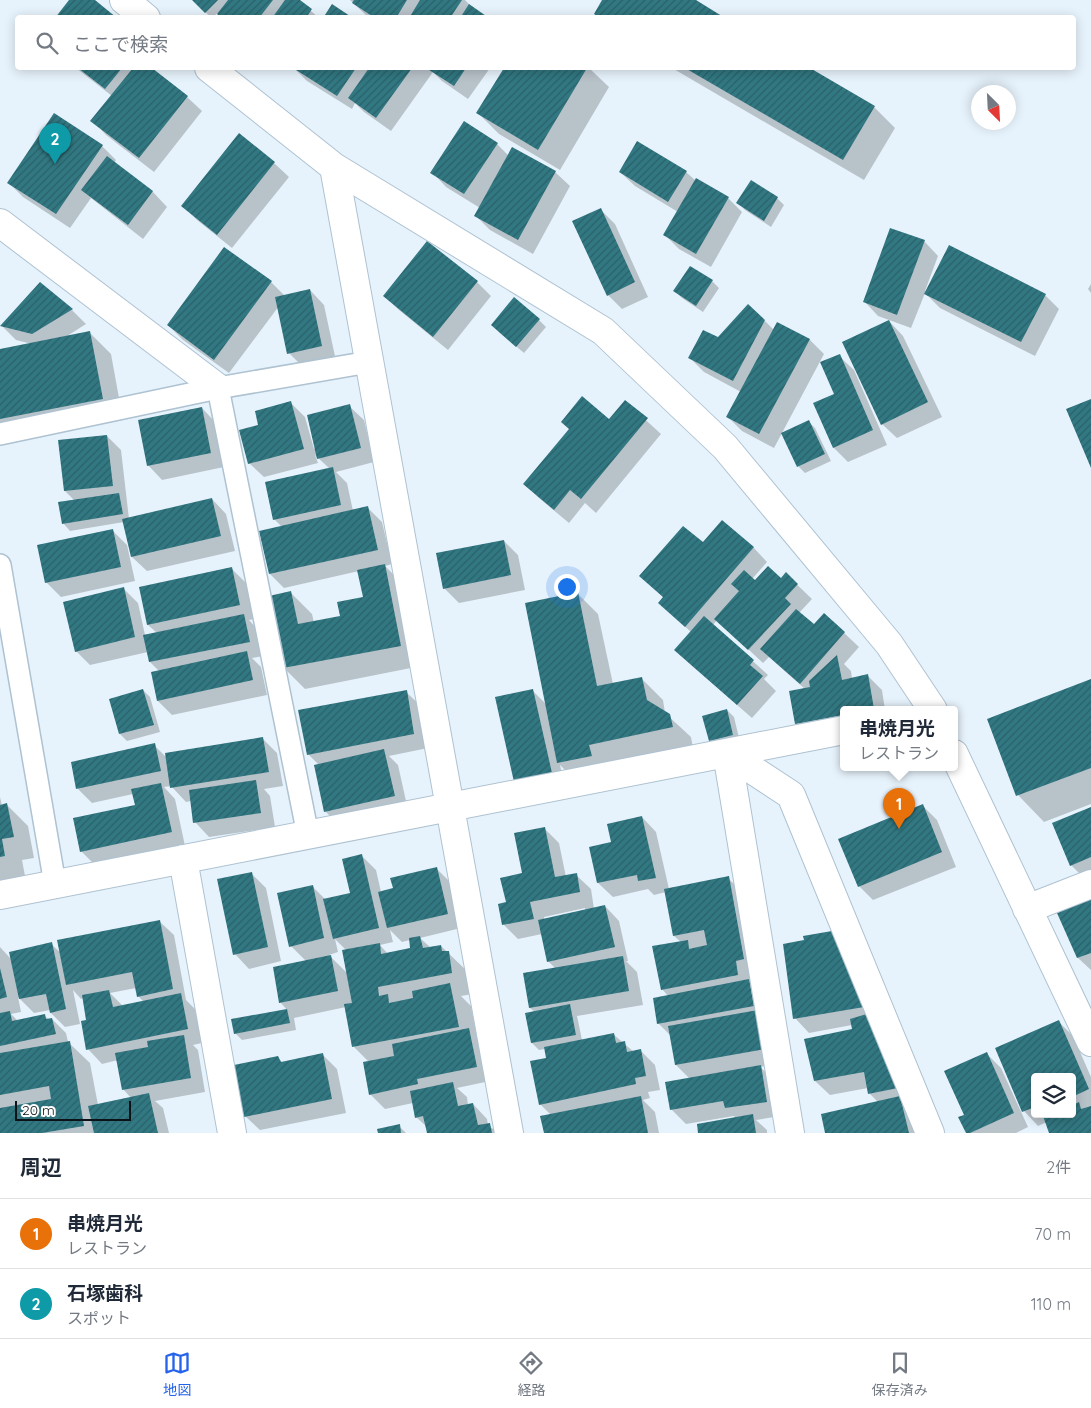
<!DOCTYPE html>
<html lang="ja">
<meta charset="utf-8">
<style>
body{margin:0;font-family:Quicksand,"Noto Sans JP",sans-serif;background:#f2f2f3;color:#1f2937}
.controls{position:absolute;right:15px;bottom:15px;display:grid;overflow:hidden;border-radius:5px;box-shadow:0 2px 12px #0003}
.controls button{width:45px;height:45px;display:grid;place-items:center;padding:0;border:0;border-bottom:1px solid #e0e1e3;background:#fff;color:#1f2937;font:25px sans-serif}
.compass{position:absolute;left:971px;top:85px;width:45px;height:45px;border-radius:50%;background:#fff;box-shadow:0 2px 12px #0003;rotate:156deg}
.scale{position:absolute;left:15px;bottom:12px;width:116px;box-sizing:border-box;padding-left:5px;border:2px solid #0c1318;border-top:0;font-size:14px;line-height:18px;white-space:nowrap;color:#0c1318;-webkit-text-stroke:4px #fff;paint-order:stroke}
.you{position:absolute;left:566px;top:586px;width:18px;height:18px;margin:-12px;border:4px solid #fff;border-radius:50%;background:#1a73e8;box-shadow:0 0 0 8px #1a73e833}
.badge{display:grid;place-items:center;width:32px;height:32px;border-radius:50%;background:#2563eb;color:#fff;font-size:16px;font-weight:700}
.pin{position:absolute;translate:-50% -41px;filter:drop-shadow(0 1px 2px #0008)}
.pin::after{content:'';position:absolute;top:26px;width:18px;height:15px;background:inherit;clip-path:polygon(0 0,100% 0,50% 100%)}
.popup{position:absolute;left:840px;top:706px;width:118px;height:65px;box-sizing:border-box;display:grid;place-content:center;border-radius:5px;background:#fff;filter:drop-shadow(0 1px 4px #0005);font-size:16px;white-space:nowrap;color:#747a83}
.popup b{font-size:19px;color:#1f2937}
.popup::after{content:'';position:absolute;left:50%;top:100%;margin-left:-10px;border:10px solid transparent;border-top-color:#fff}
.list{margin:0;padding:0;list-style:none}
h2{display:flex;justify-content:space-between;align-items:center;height:65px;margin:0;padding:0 20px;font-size:21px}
h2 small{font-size:16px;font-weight:400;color:#747a83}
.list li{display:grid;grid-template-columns:32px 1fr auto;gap:15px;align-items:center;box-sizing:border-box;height:70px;padding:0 20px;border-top:1px solid #e0e1e3}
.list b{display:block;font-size:19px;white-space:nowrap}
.list p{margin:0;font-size:16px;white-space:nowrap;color:#747a83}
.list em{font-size:16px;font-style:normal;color:#747a83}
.icon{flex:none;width:28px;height:28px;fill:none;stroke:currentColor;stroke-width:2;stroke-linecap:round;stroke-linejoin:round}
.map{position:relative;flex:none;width:1091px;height:1133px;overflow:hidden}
.search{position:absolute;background:#fff;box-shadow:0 2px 12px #0003;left:15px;right:15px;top:15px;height:55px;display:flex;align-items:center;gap:12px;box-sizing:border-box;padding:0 18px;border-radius:5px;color:#747a83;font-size:19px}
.sheet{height:205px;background:#fff}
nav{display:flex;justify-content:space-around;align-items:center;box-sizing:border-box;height:70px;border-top:1px solid #e0e1e3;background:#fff;font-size:14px;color:#747a83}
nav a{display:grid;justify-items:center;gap:2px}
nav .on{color:#2563eb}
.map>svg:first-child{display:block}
</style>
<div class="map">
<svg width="1091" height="1133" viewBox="0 0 1091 1133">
<defs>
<pattern id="building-hatch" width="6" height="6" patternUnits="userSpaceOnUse" patternTransform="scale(1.25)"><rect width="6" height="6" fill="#327882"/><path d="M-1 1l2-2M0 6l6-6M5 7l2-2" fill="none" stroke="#296169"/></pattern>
</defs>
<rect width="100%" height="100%" fill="#e7f3fc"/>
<path fill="#0003" fill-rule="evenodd" d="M194,0h104l20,17 -95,1 -5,-5 -7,5z
M350,0h115l9,9 12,9h-117z
M76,68h74l37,29 15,14 -48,61 -48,-37 -14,-15 20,-24z
M294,68h196l-22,31 -26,-18 -9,-9 -42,59 -27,-19 -9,-9 -3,6 -45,-28z
M505,68h84l20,19 -49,83 -61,-36 -21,-21z
M672,68h136l66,39 21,21 -31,52z
M497,144l12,12 46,16 15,14 -37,68 -43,-24 -14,-14 4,-8 -34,-21 -14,-15z
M102,146l14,14 -2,3 39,29 14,15 -24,32 -52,-41 -21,30 -47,-31 -14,-14z
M274,163l15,14 -57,71 -35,-28 -14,-14z
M620,172h66l10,9 32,17 14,14 -31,55 -32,-18 -14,-14 13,-23 -43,-26z
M777,198l7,7 -13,22 -26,-17 -7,-7z
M600,209l15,15 33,73 -26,12 -14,-14z
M924,241l14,15 -13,35 120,4 14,14 -24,47 -95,-48 -15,-15 -14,35 -33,-12 -14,-15z
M224,249l47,33 14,14 25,-6 14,15 12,56 -33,6 -14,-14 -10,-47 -50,67 -46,-33 -15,-15z
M712,281l7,7 -16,24 -21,-14 -7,-7z
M477,282l14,14 -43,54 -49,-40 -15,-14z
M1091,284v9l-3,-4z
M72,310l14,14 -22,14 26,-5 21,21 12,66 -123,23v-93l32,-6 -16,-4 -14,-14z
M539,320l7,7 -22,26 -25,-21z
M764,320l10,10 4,-6 32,16 14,14 -50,94 -32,-17 -14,-14 13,-25 -37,-20 -14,-14 28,-19z
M889,321l14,15 39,81 -45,21 -15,-14z
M839,356l15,14 33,75 -39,17 -14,-14 -19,-44 21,-9z
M625,401l36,33 -65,79 -11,-10 -16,20 -30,-25 -15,-14 85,-63z
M291,403l14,14 9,32 2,-1 33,-42 15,14 10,42 -38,10 11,11 6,28 15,-3 14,14 10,42 -7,2 21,21 15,79 -116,23 -21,-21 7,-75 21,21 2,9 27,-6 23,-19 -5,-27 -75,17 -14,-14 -10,-42 22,-5 -8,-8 56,-50 -15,-14 3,8 -54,14 -15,-14 10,-37z
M202,408l14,15 8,44 -62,13 -14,-15z
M808,421l7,7 16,33 -26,12 -7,-7z
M107,436l14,14 8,69 83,-20 14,15 9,37 -88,20 -15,-14 -8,-35 -54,9 -7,-8 12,-22 -10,-10z
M113,531l14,14 8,36 -74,16 -15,-15z
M504,541l14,14 7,35 -66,13 -15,-15z
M703,544l50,3 14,15 -15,17 4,3 25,-2 5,-6 26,25 -13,14 15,13 10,-12 35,33 -15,17 7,7 1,8 16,-3 14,14 3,20h-41v22l-33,6 -15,-14 -6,-32 15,-3 -36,-32 -6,6 -46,-43 -4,5 55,50 -4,4 12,12 -24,27 -62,-54 -14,-14 15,-18 -32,-29 5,-5 -23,-22z
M231,568l15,15 8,36 -5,1 9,10 5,26 -11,2 9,9 6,28 -95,20 -14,-14 -6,-28 8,-1 -10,-10 -2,-10 -58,13 -14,-14 48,-62 14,14 7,32 12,-2 -9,-8z
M577,593l21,21 15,70 29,-5 21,21 2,13 26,24 2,11 -114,36 -19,-19 5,23 -35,8 2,-106 14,14z
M1091,681v123l-47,18 -26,-27z
M143,690l7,7 10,35 -33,9 -7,-7 -10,-34z
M406,692l15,14 7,42 -39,8 9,9 10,45 -68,16 -15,-15 -6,-46 -11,-11z
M727,710l7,7 6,25 -23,5 -7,-7z
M263,739l14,14 6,33 -19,3 6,7 5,31 -66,10 -14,-15 -4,-21 -5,1 -15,-16 -7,1 11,12 10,47 -89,20 -15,-15 55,-46 -3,-11 -41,9 -14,-14 -6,-26 82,-18 12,12z
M0,797l2,9 5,-1 21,21 6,32 -12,2 3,16 -12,2 5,21 -18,1z
M923,806l14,14 19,47 -83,33 -14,-14z
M1091,808v69l-6,2 -14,-14z
M642,817l14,15 13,57 59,-11 21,21 30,164 -19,4 15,14 5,35 -24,4 11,10v3h-67l-2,-8 38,-7 -2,-2 -48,8 -15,-15 19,-30 -14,-14 -5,-29 -13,-13 10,-27 -6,-7 19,-47 -7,-6 -8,-44 -12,3 -6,-6 -35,8 -15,-14 15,-40z
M544,828l15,15 7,34 10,-2 15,14 3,20 11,-3 14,15 9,40h-2l11,11 6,33 -66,11 5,24 31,-6 21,18 6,-2 15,15 5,25 -12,2 2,6 -7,2 12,12 4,21h-114l-3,-16 9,-2 -11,-11 8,-45 -3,-10 -6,1 -7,-7 -6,-29 9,-2 -5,-4 26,-39 -8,-8 -6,-27 -24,5 -14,-14 -5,-20 8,-2 16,-29zM585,908v3l-41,8v-2z
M362,856l14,14 5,22 13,-3 42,-21 15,15 10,45 -41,10 11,10 10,-2 28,27 4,21 -12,2 10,10 6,32 6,6 7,37 -33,7 10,9 1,8 5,-1 14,15 1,6 10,8h-70l-1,-6 -11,-10 -3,-14 -28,6 -15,-15 -1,-32 -15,-15 -8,-40 -52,11 2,12 -54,10 -7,-7 -2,-13 54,-10 -6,-7 -7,-35 32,-7 -15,-15 21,-60 14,14 25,-6zM390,930l12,12 8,-2 2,9 -24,5 -8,-9 13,-3zM335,939l12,12v22l-18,-18 9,-3z
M251,873l15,15 15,73 -32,8 -14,-15z
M1091,900v70l-13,-12 -19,-45z
M159,921l15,14 12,65 9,9 7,34 -9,2 5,5 7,42 -50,9 8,7 6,25h-169v-186l11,12 40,-15 10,9zM136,988l2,8 6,6 -21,4 -13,-13zM73,990l8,9 2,-1 5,23v28l14,15 16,-4 5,29 8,9 -33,7 -8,-42 -22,-21 -2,-9 -14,-14 -3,1 -5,-5 -26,6 -7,-7 10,-2 -3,-15 16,16 16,-3 1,3 14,14 15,-3z
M831,932l15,14 73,187h-93l-4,-18 56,-13 -8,-8 -2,-6 -38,7 -15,-14 38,-51 -1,-5 -43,8 -14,-15 11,-77z
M1059,1022l14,14 18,41v56h-41l-3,-11 -9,4 -14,-15 -28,-62zM1035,1077h37v37h-37z
M987,1054l14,14 27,59 -12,6h-49l-7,-15 6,-3z
M323,1055l14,14 9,44 -86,17 -15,-14 32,-59 6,6z
M399,1126l7,7h-27v-3z"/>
<path fill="url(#building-hatch)" d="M69,0h26l22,18h-62z
M192,0h26l-13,13z
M228,0h45l-14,18h-37l-5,-4z
M285,0h15l12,9 -6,9h-34z
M354,0h53l-11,18h-21l-23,-15z
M420,0h42l-12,18h-41z
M602,0h94l29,18h-125l-6,-4z
M332,4l21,14h-30z
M469,4l20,14h-29z
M78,68h44l-17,21z
M133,68h19l36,28 -49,62 -49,-37z
M293,68h63l-19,28z
M369,68h43l-36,50 -28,-20z
M426,68h40l-12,18z
M504,68h83l-49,82 -62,-37z
M685,68h125l65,38 -32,54z
M54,113l49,32 -47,69 -49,-31z
M464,121l34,22 -34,51 -34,-21z
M239,133l36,29 -58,73 -36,-29z
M637,141l50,30 -19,31 -49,-30z
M512,147l44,24 -38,69 -44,-24z
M107,156l46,35 -25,34 -47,-35z
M696,178l33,19 -33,57 -33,-19z
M751,180l27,17 -14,24 -28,-18z
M601,208l34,74 -28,14 -35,-75z
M890,228l35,12 -28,75 -34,-13z
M427,241l51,40 -45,56 -50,-41z
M949,245l97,49 -25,48 -97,-48z
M224,247l48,34 -58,79 -47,-35z
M690,266l23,14 -17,26 -23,-15z
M40,282l33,27 -41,25 -32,-8z
M310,289l12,57 -35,8 -12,-57z
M514,297l26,22 -24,28 -25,-22z
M748,304l17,16 -32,61 -45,-23 15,-28 15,7z
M889,320l39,82 -47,23 -39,-83z
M777,322l33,17 -51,95 -33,-17z
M90,331l13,68 -103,20v-70z
M840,354l33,76 -40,18 -20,-45 21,-9 -14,-32z
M582,396l27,23 16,-19 23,18 -67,81 -11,-9 -16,20 -31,-26 46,-55 -8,-7z
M1091,399v69l-25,-59z
M291,401l13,48 -56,15 -9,-34 19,-5 -3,-14z
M350,404l11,44 -44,11 -10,-44z
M202,407l9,46 -64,13 -9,-46z
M809,420l16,34 -28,13 -16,-34z
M107,435l6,51 -49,5 -6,-51z
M333,467l8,38 -68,15 -8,-38z
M119,493l4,21 -61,10 -4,-22z
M212,498l9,38 -90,21 -9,-38z
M368,506l10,44 -109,24 -10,-43z
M722,520l32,27 -69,80 -27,-24 5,-6 -24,-21 44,-50 20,16z
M113,529l8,38 -76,16 -8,-38z
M504,540l7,35 -68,14 -7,-36z
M385,564l16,82 -118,22 -14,-72 22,-5 7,33 42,-8 -3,-14 26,-5 -6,-27z
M768,566l13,12 5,-6 12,12 -13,14 6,6 -43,46 -34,-31 25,-28 -8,-7 13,-14 11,10z
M232,567l8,38 -93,20 -8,-38z
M124,587l11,50 -60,15 -12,-50z
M578,592l19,94 45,-9 5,23 23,14 3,13 -84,18 3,11 -35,7 -32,-160z
M796,609l18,15 10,-11 21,19 -45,52 -40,-35z
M244,614l6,28 -101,20 -6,-27z
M704,616l50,44 -4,5 13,11 -26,29 -63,-55z
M247,651l6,29 -96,21 -6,-29z
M837,655l5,25 26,-6 6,35 -30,1v5l-49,9 -6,-33 21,-4 -1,-6z
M1091,679v89l-75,28 -29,-77z
M143,689l11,36 -35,9 -10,-35z
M533,689l19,84 -38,9 -19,-85z
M407,690l7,44 -107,21 -9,-45z
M727,709l6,26 -24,6 -7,-25z
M263,737l6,35 -99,16 -5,-35z
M155,743l6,28 -85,18 -5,-27z
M384,749l11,47 -71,16 -10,-47z
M256,780l5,33 -68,10 -4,-33z
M161,783l11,49 -92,20 -7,-34 62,-13 -4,-16z
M7,803l7,34 -12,2 3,17 -5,1v-52z
M923,804l19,48 -84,35 -20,-48z
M1091,807v50l-21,9 -18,-43z
M642,816l14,62 -18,3 -1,-6 -40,8 -8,-36 22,-5 -4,-18z
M545,827l10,50 22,-4 3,19 -50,10 4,17 -32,6 -4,-21 8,-2 -6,-24 22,-5 -8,-40z
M362,854l17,74 -46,11 -10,-40 27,-6 -8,-34z
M437,867l11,47 -61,14 -9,-36 15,-4 -3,-10z
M252,872l16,75 -35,8 -16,-76z
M729,876l15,83 -8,2 2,14 -77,15 -9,-44 36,-6 1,9 18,-4 -3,-15 -31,6 -9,-47z
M313,885l11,53 -35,9 -12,-54z
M1091,898v55l-14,5 -20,-45z
M605,905l10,42 -68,15 -9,-42z
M160,920l13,69 -36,8 -5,-25 -66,13 -9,-45z
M832,931l32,76 -71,12 -10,-75 21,-4 -1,-4z
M420,936l3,12 18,-3 1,6h7l3,22 -74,14 1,9 9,-2 1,9 24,-5 -1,-7 38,-8 9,44 -107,20 -8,-43 8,-1 -10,-53 38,-7 1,11 29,-6 -1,-10z
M52,942l14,67 -16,4 -4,-19 -27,5 -10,-47z
M331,955l7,36 -59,12 -6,-36z
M623,956l6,35 -100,17 -6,-35z
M0,968l7,29 -7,2z
M749,979l5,27 -97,18 -4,-26z
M109,990l4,17 68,-14 7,36 -102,21 -5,-29 5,-1 -4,-25z
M570,1004l6,31 -45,8 -6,-30z
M287,1009l3,14 -56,11 -3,-15z
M758,1010l7,39 -90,16 -7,-39z
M10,1011l2,10 33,-7 1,5 6,-1 4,16 -56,12v-33z
M870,1013l28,75 -30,6 -4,-22 -50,9 -10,-42 48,-10 -2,-10z
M1059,1020l30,69 -17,8v-20h-37v30l-13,5 -27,-64z
M469,1028l8,39 -60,12 1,5 -49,11 -6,-33 31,-6 -2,-12z
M614,1033l2,10 9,-2 2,11 14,-3 5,27 -11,2 1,6 -97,21 -9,-44 16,-3 -2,-11z
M184,1035l7,43 -69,12 -7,-37 33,-6 -1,-6z
M70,1041l14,85 -42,7h-42v-25l51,-9 -2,-13 -49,9v-42z
M987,1052l27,61 -44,20h-4l-8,-16 6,-2 -20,-44z
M323,1053l9,46 -88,18 -10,-52 44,-9 3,6z
M761,1065l6,37 -42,6 -2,-7 -53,9 -5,-28z
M453,1082l5,24 15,-3 5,22 12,-2 2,10h-65l-4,-17 -8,2 -5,-27z
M149,1093l9,40h-64l-6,-27z
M641,1096l7,37h-104l-4,-17z
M900,1096l9,37h-84l-4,-19z
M1079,1102l2,7 10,-3v27h-42l-6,-17 29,-2v-9z
M753,1114l3,19h-58l-1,-9z
M400,1124l1,9h-23l-1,-4z"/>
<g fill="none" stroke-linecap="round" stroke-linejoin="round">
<g stroke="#aec2d1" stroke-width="24">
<path id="service" d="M218,388l90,447
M0,434l218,-46 151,-26
M0,565l55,319"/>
</g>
<g stroke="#aec2d1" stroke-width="30">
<path id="minor" d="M124,0l22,18
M209,68l125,99 269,164 122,116 164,197 44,66
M334,167l175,966
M0,223l218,165
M954,754l137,288
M183,859l49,274
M0,895l844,-165
M1027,909l64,-25
M790,1133l-63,-380 64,42 139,338"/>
</g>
<use href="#service" stroke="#fff" stroke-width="21"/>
<use href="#minor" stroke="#fff" stroke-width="28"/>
</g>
</svg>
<div class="controls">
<button><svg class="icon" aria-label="layers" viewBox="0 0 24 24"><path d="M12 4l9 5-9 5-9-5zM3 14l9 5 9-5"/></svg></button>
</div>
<svg class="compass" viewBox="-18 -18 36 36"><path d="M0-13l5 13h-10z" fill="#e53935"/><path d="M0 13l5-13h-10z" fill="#747a83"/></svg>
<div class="scale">20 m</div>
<div class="you"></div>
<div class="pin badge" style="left:899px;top:829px;background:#e8710a">1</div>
<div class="popup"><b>串焼月光</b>レストラン</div>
<div class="pin badge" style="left:55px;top:164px;background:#0f9aa8">2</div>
<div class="search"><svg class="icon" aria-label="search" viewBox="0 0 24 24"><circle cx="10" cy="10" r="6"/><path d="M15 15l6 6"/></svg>ここで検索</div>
</div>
<section class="sheet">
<h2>周辺<small>2件</small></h2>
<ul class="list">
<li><span class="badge" style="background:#e8710a">1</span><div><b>串焼月光</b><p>レストラン</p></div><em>70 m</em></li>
<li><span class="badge" style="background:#0f9aa8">2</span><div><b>石塚歯科</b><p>スポット</p></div><em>110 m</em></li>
</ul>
</section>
<nav>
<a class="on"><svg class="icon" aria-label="map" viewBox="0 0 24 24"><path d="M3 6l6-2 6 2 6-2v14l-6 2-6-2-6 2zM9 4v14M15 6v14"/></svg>地図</a>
<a><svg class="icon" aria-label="directions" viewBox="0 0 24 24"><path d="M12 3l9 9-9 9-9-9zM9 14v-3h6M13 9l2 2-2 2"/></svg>経路</a>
<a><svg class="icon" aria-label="saved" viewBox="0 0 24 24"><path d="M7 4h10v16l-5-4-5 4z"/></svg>保存済み</a>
</nav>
